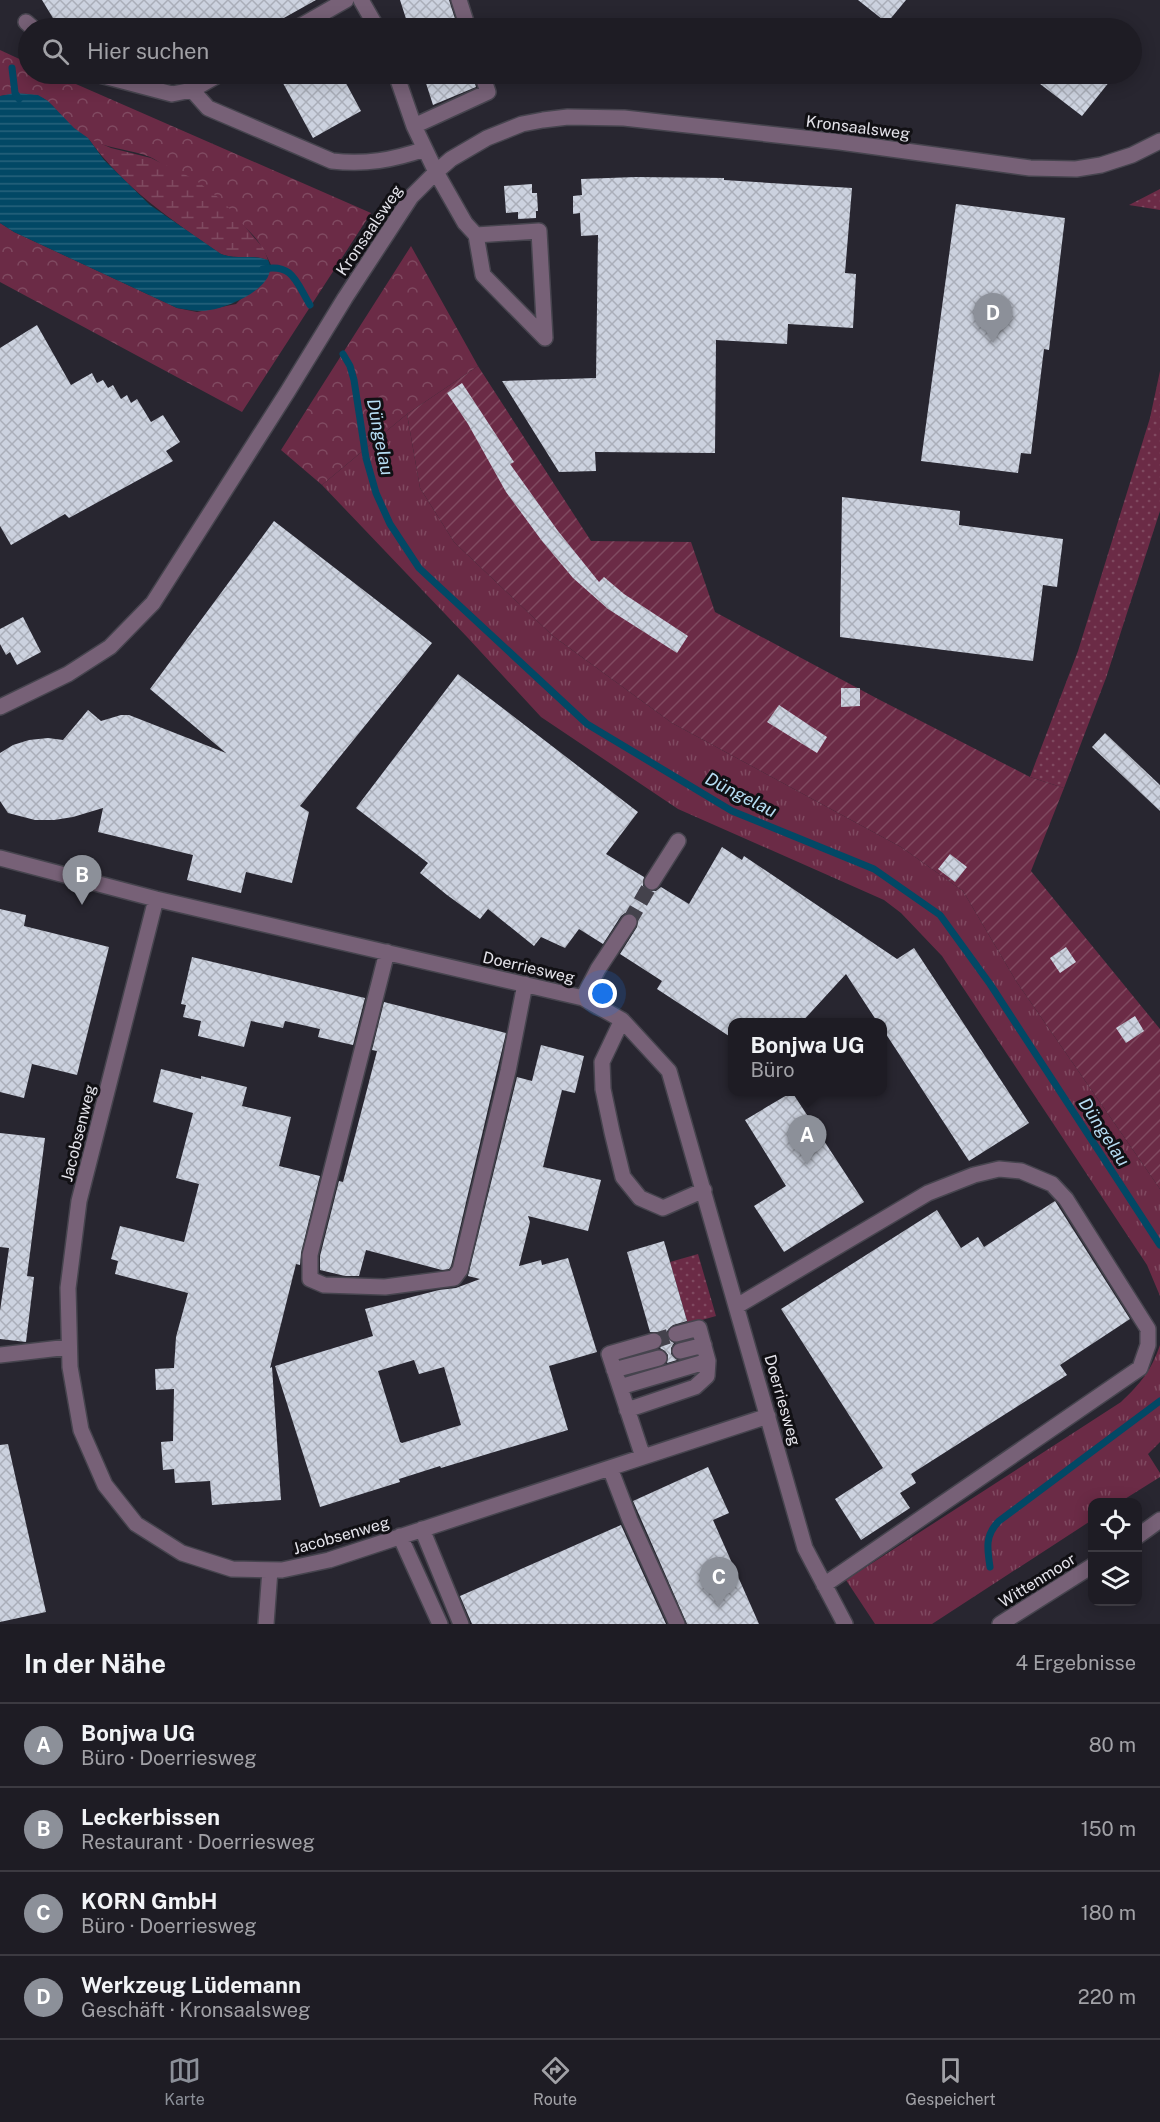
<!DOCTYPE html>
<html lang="de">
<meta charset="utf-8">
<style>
body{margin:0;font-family:"Public Sans",sans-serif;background:#26252c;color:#f1f3f6}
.controls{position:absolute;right:18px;bottom:18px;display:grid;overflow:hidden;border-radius:12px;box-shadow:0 3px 15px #0003}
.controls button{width:54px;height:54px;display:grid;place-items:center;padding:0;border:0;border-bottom:2px solid #3c3a41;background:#1e1c24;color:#f1f3f6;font:30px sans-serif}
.you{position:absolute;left:603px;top:994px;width:21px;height:21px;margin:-15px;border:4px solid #fff;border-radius:50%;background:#1a73e8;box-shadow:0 0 0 9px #1a73e833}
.badge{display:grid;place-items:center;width:39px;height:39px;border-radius:50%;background:#8c9099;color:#fff;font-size:20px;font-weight:700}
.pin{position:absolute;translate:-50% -50px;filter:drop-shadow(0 2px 3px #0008)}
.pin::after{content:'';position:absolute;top:32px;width:21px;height:18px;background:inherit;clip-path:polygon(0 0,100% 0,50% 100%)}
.popup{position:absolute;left:728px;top:1018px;width:159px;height:78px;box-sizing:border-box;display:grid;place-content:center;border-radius:12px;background:#1e1c24;filter:drop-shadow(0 2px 4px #0005);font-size:20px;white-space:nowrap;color:#a1a1a6}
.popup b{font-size:22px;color:#f1f3f6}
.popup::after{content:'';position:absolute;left:50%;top:100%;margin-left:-12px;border:12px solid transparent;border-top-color:#1e1c24}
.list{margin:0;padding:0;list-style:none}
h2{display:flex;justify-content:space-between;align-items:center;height:78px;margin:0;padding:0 24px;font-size:26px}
h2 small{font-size:20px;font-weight:400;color:#a1a1a6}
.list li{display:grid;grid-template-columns:39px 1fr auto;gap:18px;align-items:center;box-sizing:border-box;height:84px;padding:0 24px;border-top:2px solid #3c3a41}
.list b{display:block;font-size:22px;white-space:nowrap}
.list p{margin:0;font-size:20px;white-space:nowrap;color:#a1a1a6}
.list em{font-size:20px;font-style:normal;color:#a1a1a6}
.icon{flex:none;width:33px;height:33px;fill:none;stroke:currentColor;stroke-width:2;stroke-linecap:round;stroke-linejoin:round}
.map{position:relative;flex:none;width:1160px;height:1624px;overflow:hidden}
.search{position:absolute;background:#1e1c24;box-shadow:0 3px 15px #0003;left:18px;right:18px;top:18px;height:66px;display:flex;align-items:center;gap:15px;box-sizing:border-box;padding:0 21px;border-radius:33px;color:#a1a1a6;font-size:22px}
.sheet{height:414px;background:#1e1c24}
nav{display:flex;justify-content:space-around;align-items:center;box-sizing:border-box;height:84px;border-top:2px solid #3c3a41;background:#1e1c24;font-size:16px;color:#a1a1a6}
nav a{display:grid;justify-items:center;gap:3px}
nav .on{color:#8c9099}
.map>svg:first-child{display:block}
</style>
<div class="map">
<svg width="1160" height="1624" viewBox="0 0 1160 1624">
<defs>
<pattern id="grass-dots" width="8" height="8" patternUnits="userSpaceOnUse" patternTransform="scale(1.5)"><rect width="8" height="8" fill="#6b2b46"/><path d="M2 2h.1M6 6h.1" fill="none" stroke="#804a61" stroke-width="1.8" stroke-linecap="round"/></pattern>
<pattern id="forest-crowns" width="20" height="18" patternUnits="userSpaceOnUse" patternTransform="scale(1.5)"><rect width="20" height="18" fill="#6b2b46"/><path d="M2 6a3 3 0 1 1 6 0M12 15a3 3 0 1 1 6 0" fill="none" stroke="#804a61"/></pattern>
<pattern id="wetland-marsh" width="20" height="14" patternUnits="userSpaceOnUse" patternTransform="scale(1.5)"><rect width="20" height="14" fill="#6b2b46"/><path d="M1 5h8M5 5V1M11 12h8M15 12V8" fill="none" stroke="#804a61"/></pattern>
<pattern id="park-tufts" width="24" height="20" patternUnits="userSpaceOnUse" patternTransform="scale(1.5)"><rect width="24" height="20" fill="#6b2b46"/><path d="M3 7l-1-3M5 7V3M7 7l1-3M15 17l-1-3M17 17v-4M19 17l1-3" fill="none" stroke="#804a61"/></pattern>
<pattern id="garden-furrows" width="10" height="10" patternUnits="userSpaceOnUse" patternTransform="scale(1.5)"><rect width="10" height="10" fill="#6b2b46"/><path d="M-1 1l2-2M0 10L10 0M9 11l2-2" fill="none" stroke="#804a61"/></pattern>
<pattern id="water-rules" width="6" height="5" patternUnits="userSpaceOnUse" patternTransform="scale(1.5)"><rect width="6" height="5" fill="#024865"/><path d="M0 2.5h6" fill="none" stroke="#27627b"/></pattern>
<pattern id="building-cross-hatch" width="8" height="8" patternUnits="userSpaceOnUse" patternTransform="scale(1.5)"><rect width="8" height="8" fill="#ccd2df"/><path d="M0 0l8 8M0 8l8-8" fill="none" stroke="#aaaeb9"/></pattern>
</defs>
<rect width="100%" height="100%" fill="#282630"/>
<path fill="url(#grass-dots)" d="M1160,189v21l-31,-5z
M1160,371v140l-54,167 -42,110 -34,-11 48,-126 72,-233z
M698,1254l18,62 -28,8 -18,-62z"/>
<path fill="url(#forest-crowns)" d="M0,50l28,13v11h25l318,139 -129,199 -242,-130v-59l14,9 163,76 20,4 39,-8 36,-37c-6,-13 -12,-25 -22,-35 -18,-18 -49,-37 -70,-53 -9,-7 -19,-17 -30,-22 -20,-8 -42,-8 -61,-18 -42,-23 -28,-54 -89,-43z
M411,246l67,120 -71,48 -85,71 -41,-35z"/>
<path fill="url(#wetland-marsh)" d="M88,138l23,10 40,10 43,21 29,22 41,48 4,11c-16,-6 -31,0 -47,-6 -50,-34 -97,-66 -133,-116z"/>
<path fill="url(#park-tufts)" d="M407,414l13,74 34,54 99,94 119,87 229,124 62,44 53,90 144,208v107l-13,-31 -205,-309 -41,-43 -17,-13 -206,-91 -137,-92 -73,-79 -146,-153z
M1160,1345v97l-12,12 12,19v4l-40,25h-28v18l-160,104h-57l-29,-44 275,-178c20,-19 30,-31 39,-57z"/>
<path fill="url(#garden-furrows)" d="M478,366l113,175 100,1 24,70 163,87 152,78 34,11 -33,83 129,158v160l-144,-208 -53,-90 -62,-44 -229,-124 -119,-87 -99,-94 -34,-54 -13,-74z"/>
<path fill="url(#water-rules)" d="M15,93l23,2 10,6 26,27 14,10 16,22 46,45 71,49c16,6 31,0 47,6 13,25 -38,47 -58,50 -11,2 -21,0 -33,-2l-163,-76 -14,-9v-127z"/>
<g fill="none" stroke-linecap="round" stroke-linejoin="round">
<path stroke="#024865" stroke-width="7" d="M12,68l3,25 4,6
M263,269c30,-6 33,13 47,36
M343,354l7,12 4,14 12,78 10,35 14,31 29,44 168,156 145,87 142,58 66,46 50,69 170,261
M990,1567c-3,-19 -5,-32 9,-46l161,-120"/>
</g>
<path fill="url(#building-cross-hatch)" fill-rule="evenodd" d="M42,0h274l-50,28h-207z
M400,0h49l9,28h-49z
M858,0h48l-19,23z
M278,74h63l20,37 -48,27z
M423,74h49l4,13 -43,18z
M1027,74h73l10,7 -28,35z
M636,177l88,1v2l128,8 -7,85 11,1 -3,54 -65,-4 -1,20 -71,-4 -1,113 -120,-1 1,19 -37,1 -57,-91 94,-3 2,-143 -17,1 -1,-23 -7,1v-18l9,-1 -1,-16z
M532,184v9h5l1,18h-2v7l-18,1v-7l-12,1 -2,-27z
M956,204l109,14 -16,132 -5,-1 -13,105 -10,-1 -3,20 -97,-12z
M37,325l34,60 21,-12 5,10 6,-3 5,8 5,-3 8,14 6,-4 4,8 6,-4 14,23 12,-7 17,27 -14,9 7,10 -104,57 -4,-4 -54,31 -11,-19v-178z
M462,383l52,79 -4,2 48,67 41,51 5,-5 20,17 64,42 -11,17 -69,-44 -35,-31 -31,-37 -36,-49 -38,-68 -21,-31z
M842,497l118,14 -1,14 104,14 -6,48 -14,-2 -10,76 -193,-24z
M274,521l158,122 -132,163 9,6 -17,71 -46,-11 -5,21 -54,-13 6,-25 -95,-23 5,-24 -30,9 -19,3h-19l-27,-7 -8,-12v-48l13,-8 16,-5 19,-2 15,2 25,-30 13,11 20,-6h8l97,38 -76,-64z
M23,617l18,35 -24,13 -7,-13 -4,3 -6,-11v-15z
M458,674l180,138 -32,42 38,23 -1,9 4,4 9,1 5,-4 28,17 33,-57 20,13 2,-4 153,103 17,-11 115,175 -60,38 -87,-133v-5h-4l-32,-49 -45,49h-69v15l-75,-49 5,-8 -42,-27 17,-27 1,-9 -4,-4 -9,-1 -4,3 -18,28 -24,-15 -14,19 -24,-11 -7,9 -46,-37 -8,10 -33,-24 -27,-22 8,-10 -72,-55z
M841,688h19v18l-19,1z
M779,705l48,32 -10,16 -50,-31z
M1105,733l55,52v26l-68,-64z
M950,854l17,13 -12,15 -17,-13z
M0,909l26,6 -2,11 85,21 -32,128 -45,-11 -8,34 -24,-6z
M1066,947l10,15 -16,11 -10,-15z
M192,957l173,41 -12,47 -35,-8 2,-8 -35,-8 -2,7 -32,-7 -7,26 -46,-11 3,-15 -18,-4 3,-12 -5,-1z
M384,1002l122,31 -55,233 -2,3 -7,1 -76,-20 -7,26h-14l-25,-6v-14l19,-75 4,1 34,-131 -5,-1z
M1135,1016l9,15 -18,12 -10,-15z
M541,1045l43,11 -9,37 -13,-3 -19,77 58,13 -13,51 -60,-15 2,6 -11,44 22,-6 1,5 26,-7 29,94 -48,14 19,64 -127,38 -1,-2 -41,13 1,3 -80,25 -45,-141 98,-30 -8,-27 74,-19 17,-2 24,-9 -12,-3 49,-199 15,4zM414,1360l5,14 25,-7 17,58 -59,18 -2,-1 -22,-71z
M161,1069l40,10v-3l46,11 -5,19 49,11 -12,49 41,10 -19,77 -1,12 -4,-1 -26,104 2,-1 9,133 -69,5 -2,-24 -35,2 -1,-14 -11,1 -2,-28 12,-1 1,-52 -18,1 -1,-21 19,-1 2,-31 12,-44 -73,-19 3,-13 -7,-2 9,-33 64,16 15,-58 -23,-6 17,-65 -40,-11z
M792,1092l72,110 -80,50 -30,-46 32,-20 -41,-66z
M0,1133l45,5 -18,138 7,1 -8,65 -26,-3v-28l9,-63 -9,-1z
M1055,1201l75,118 -70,46 7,10 -156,99 5,9 -16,10 10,15 -49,32 -26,-41 48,-31 -102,-159 156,-99 24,38 17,-11 6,10z
M664,1241l23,80 -14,4 -6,6v6l7,6 -3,5v6l6,6 -10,3 1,-8 -3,-4 -5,-3 3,-4v-6l-6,-6h-7l-23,-80z
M8,1444l38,168 -46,10v-177z
M708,1467l21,46 -16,7 46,104h-72l-54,-123z
M621,1525l45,99h-194l-12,-28z"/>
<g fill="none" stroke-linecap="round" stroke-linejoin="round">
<path stroke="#44424c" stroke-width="15" stroke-dasharray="15 8" stroke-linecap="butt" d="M629,922l23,-40
M654,1341l22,-7"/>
<g stroke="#46444e" stroke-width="18">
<path id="minor" d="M361,0l16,28
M459,0l9,28
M26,22l7,6
M297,28l49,-28
M96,74l76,20 20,-4 28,-16
M396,74l18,52 22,46 29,51 11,12 7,40 62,63
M192,90l16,18 124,53c33,4 61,-1 93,-12
M414,126l74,-34 -6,-18
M476,235l63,-4 6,107
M0,707l68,-33 42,-27 43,-44 135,-212 57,-93 66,-101 25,-25 15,-13 36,-21 35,-14 21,-4 25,-3 56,1 216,24 190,26 46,1 25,-4 31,-10 28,-14
M0,858l156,41 427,99 39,22 47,51 136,477 40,76
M652,882l26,-41
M156,899l-77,302 -11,87 2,79 11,63 24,55 31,39 46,29 50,16 50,1 47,-10 439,-144
M387,952l-77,303v24l14,6 61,2 69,-9 6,-8 48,-199 17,-87
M583,998l15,-29 31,-47
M622,1020l-20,42 1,27 9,43 11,45 17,21 23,10 41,-18
M737,1306l191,-113 46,-18 25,-6 22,2 31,13 14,15 82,130v16l-8,23 -316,217
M680,1351l24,-6
M0,1355l69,-8
M614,1370l45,-12
M620,1387l88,-26
M627,1410l68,-23 12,-11 1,-15 -9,-33 -23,6
M643,1457l-34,-103 45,-13
M610,1468l20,52 47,104
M422,1529l39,95
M400,1536l40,88
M1138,1536l22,-16
M266,1624l4,-54
M1000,1624l92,-58"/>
</g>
<use href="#minor" stroke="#776177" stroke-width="15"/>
</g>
<g text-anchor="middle" stroke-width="6" stroke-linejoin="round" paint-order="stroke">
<g font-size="16" fill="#e4e3ea" stroke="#111014">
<text transform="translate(858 127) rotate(7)" y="6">Kronsaalsweg</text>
<text transform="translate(369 230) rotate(-56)" y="6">Kronsaalsweg</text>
<text transform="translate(529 967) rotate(13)" y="6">Doerriesweg</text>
<text transform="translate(78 1133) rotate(-76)" y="6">Jacobsenweg</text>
<text transform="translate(783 1400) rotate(74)" y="6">Doerriesweg</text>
<text transform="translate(341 1535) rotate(-16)" y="6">Jacobsenweg</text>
<text transform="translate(1037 1580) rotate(-32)" y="6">Wittenmoor</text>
</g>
<g font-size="18" font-style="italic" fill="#b5dcf2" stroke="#111014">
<text transform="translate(380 437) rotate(79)" y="6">Düngelau</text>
<text transform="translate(741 795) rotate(27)" y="6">Düngelau</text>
<text transform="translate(1104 1132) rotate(57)" y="6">Düngelau</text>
</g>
</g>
</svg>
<div class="controls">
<button><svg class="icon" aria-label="locate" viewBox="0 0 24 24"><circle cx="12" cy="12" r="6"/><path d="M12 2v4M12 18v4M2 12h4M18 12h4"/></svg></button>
<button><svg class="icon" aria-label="layers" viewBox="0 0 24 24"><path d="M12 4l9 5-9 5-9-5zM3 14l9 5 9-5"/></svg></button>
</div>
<div class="you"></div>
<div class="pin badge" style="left:807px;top:1165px">A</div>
<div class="popup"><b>Bonjwa UG</b>Büro</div>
<div class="pin badge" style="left:82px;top:905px">B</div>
<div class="pin badge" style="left:719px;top:1607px">C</div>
<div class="pin badge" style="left:993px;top:343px">D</div>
<div class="search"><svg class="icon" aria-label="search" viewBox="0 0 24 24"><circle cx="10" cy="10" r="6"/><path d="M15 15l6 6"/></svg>Hier suchen</div>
</div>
<section class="sheet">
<h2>In der Nähe<small>4 Ergebnisse</small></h2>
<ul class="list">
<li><span class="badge">A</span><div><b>Bonjwa UG</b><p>Büro · Doerriesweg</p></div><em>80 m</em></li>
<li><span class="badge">B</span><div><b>Leckerbissen</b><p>Restaurant · Doerriesweg</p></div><em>150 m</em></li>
<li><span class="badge">C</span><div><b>KORN GmbH</b><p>Büro · Doerriesweg</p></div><em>180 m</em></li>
<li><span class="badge">D</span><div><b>Werkzeug Lüdemann</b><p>Geschäft · Kronsaalsweg</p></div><em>220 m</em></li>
</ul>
</section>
<nav>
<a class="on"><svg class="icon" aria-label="map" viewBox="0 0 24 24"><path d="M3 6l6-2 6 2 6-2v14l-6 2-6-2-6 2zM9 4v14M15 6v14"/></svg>Karte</a>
<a><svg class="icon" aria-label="directions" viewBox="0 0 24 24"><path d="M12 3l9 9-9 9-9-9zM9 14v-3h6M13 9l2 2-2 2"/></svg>Route</a>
<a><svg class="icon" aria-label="saved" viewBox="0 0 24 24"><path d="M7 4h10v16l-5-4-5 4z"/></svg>Gespeichert</a>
</nav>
